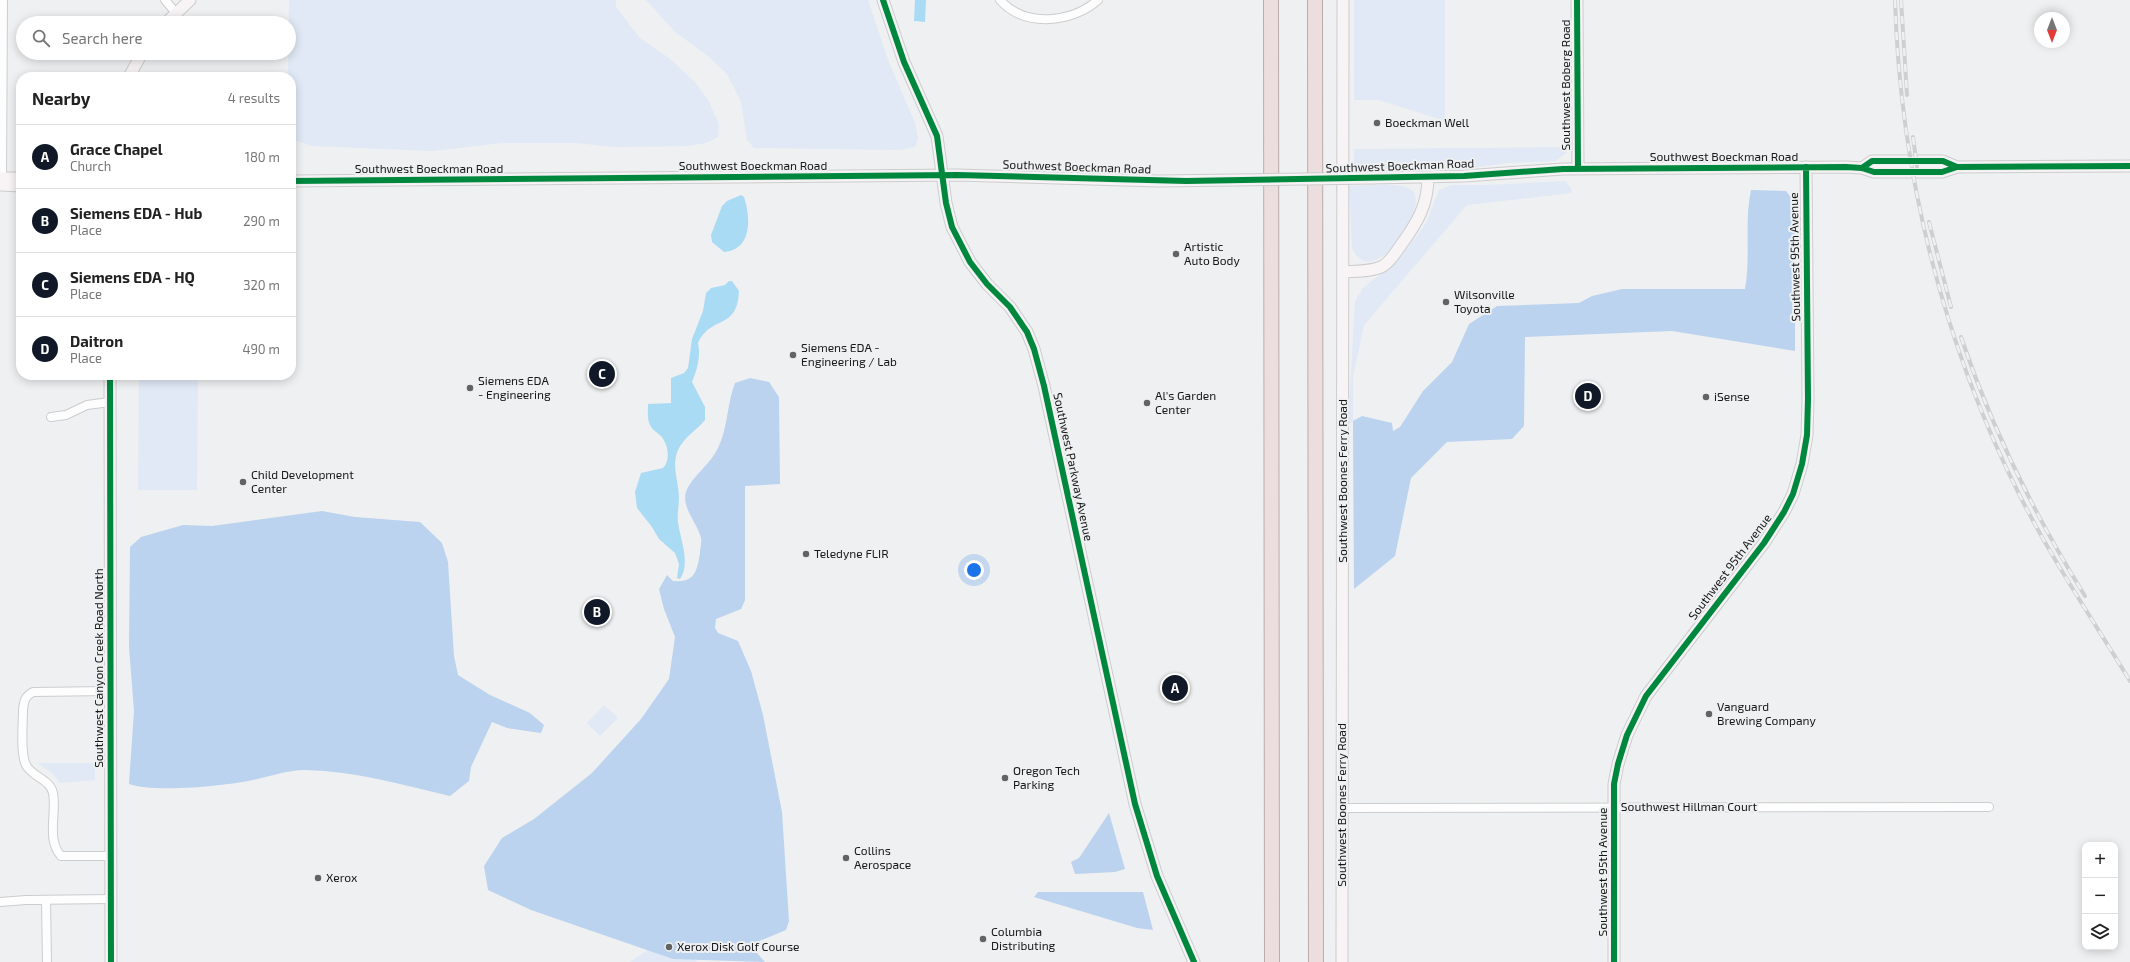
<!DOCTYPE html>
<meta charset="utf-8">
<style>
body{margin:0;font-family:"Exo 2",sans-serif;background:#f6f6f6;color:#222}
.controls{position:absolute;right:12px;bottom:12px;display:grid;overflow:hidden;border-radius:8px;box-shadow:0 2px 10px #0003}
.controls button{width:36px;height:36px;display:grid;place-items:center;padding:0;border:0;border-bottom:1px solid #e0e0e0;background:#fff;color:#222;font:20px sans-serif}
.compass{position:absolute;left:2034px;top:12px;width:36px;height:36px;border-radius:50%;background:#fff;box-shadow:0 2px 10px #0003;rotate:180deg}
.you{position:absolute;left:974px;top:570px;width:14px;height:14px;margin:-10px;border:3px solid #fff;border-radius:50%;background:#1a73e8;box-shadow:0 0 0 6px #1a73e833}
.badge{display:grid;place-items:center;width:26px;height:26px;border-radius:50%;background:#111827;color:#fff;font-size:13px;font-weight:700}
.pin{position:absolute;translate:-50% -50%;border:2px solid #fff;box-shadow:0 1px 4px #0006}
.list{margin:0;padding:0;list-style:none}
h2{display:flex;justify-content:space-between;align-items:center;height:52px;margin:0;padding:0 16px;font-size:17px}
h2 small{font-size:13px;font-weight:400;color:#767676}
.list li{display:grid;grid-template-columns:26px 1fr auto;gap:12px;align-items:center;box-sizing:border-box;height:64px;padding:0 16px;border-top:1px solid #e0e0e0}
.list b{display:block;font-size:15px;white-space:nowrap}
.list p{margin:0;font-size:13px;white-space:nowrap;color:#767676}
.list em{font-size:13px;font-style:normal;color:#767676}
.icon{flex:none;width:22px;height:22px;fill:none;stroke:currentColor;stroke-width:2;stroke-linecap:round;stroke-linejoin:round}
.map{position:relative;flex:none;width:2130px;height:962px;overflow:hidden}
.search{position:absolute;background:#fff;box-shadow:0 2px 10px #0003;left:16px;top:16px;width:280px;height:44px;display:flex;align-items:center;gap:10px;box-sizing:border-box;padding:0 14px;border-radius:22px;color:#767676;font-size:15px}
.panel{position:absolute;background:#fff;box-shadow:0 2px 10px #0003;left:16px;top:72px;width:280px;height:308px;border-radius:16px}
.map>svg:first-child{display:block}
</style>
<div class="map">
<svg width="2130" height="962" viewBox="0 0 2130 962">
<rect width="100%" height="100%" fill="#eff0f1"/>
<path fill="#e0e9f5" d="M289,0h327v7l24,31 29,20 26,24 13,18 11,24 -1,13 -12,6 -18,3 -73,1 -38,-4h-75l-70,8 -120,-5 -21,-7v-62h-3z
M646,0h222l20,60 27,63 3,16 -3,8 -15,3 -146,-2 -7,-8 -6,-38 -14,-28 -19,-18 -33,-24z
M1354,0h91v121l-66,-21h-25z
M1567,147l-1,6 -11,8 -48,2 -37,5 -116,2v-21z
M1565,181l6,7 1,5 -105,12 -103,120 -11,52v44l-5,4 7,-124 8,-13 33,-26 26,-33 5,-8 12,-31 12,-5h35z
M1349,186c15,0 49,-4 61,3 25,15 -38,106 -58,59z
M139,375h59l-1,115h-59z
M604,705l14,13 -18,18 -13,-13z
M38,763h57v17l-35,3 -8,-10z
M675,932l22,30h-67z"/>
<path fill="#bbd3ef" d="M1751,190l35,1 7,9v5l2,1v145l-123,-20 -147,6 -1,89 -12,13 -65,3 -36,36 -16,78 -41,33 -1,-168 9,-5 30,7 1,8 7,-4 23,-36 29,-29 17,-38 28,-18 82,-3 13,-7 30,-7h123c6,-33 -1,-67 6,-99z
M750,378l19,4 10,15 1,87 -35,2v114l-4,9 -25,10 -1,9 3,5 20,8 13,30 12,44 19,97 7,109 -3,9 -29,12v11l8,9 -92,-3 -142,-49 -43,-20 -4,-24 18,-28 32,-19 58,-46 49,-54 28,-40 6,-42 -11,-28 -5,-20 8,-14 6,6c22,2 24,-10 27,-28 0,-5 2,-11 1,-15 -3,-14 -20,-31 -15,-46 6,-16 24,-27 32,-44 10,-20 9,-45 17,-65z
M322,511l33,6 65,5 22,21 6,19 6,94 4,19 32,20 40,18 14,12 -3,8 -34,-5 -15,-6 -21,45 -2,14 -19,15c-47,-11 -95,-25 -144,-26 -15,-1 -38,7 -53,10 -28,6 -99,13 -124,4l5,-73 -5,-64 1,-100 11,-10 42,-12 29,1z
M1109,813l16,56 -10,3 -40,2 -4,-12 8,-4z
M1038,892h105l10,38 -16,-2 -103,-31z"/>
<path fill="#aadbf4" d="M915,0h11l-1,22 -11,-1z
M741,195l3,2c7,21 8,53 -20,55l-12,-10 -1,-7 11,-29 5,-5z
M729,281h3l7,10c-2,40 -27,23 -41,52 3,13 -1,27 -6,39l13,25v13c-8,10 -22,18 -27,30 -7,16 1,31 1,48 0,8 -2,17 -1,24 2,17 13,41 2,57l-3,-1 2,-14 -4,-11 -16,-14 -7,-12 -15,-19 -2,-16 6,-19 22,-5c8,-8 5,-24 -2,-32 -4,-4 -8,-5 -11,-11 -3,-6 -2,-14 -2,-21l23,-1v-25l13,-5 4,-5 4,-29 11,-28 3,-18 5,-5 14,-3z"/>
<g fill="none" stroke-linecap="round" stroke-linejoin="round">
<g stroke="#cccdce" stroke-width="10">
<path id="street" d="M165,0l11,13
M1000,0c25,28 72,23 98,0
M2,177l1,-177
M51,417l15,-2 21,-10 23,-3
M1341,808l648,-1
M110,856h-49c-15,-17 -4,-43 -8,-63 -3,-14 -21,-16 -27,-28 -6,-12 -3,-42 -3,-55 1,-9 2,-14 10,-18l77,-1
M46,900l1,62
M0,902l26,-2 85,-1"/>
</g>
<g stroke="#cccdce" stroke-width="13">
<path id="secondary" d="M883,0l21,62 33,74 9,67 6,24 18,35 17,22 23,23 17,25 7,17 10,37 91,418 22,72 37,86
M1577,0l1,169
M166,23l24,-23
M129,77l13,-24
M1862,168l10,-7h71l14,6
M0,178h21
M1372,178l92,-2 99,-7 283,-2 16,1 12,4h68l15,-5 173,-1
M291,181l666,-6 201,6 77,-1
M0,185l21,1
M1343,272c12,-1 29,0 40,-6 8,-5 13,-14 18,-21 16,-22 27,-40 27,-68
M110,375l1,587
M1342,962l1,-962
M1614,962v-178l4,-20 9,-29 19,-39 118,-153 20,-31 9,-18 9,-30 5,-29 1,-36 -2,-232"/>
</g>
<g stroke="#baacad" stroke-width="16">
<path id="highway" d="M1271,0l1,962
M1315,0l1,962"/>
</g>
<use href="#street" stroke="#fdfdfd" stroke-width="8"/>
<use href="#secondary" stroke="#f8f3f4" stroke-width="11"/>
<use href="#highway" stroke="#ecdedf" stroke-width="14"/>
<g stroke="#cfcfd0" stroke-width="4">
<path id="rail" d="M1895,0c5,172 48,344 126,498 32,63 72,122 109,183
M1901,0l6,95
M1913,137l4,30
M1929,222l22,85
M1961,337c31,92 73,177 124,259"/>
</g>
<use href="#rail" stroke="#eef0f2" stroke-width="2.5" stroke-dasharray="8" stroke-linecap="butt"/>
<g stroke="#cccdce" stroke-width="13" stroke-linecap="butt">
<path id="secondary-bridge" d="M1235,180l137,-2"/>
</g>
<use href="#secondary-bridge" stroke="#f8f3f4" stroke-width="11"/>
<g stroke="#eef0f2" stroke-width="8">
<path id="cycleway" d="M883,0l21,62 33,74 9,67 6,24 18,35 17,22 23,23 17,25 7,17 10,37 91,418 22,72 37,86
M1577,0l1,169
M1862,168l10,-7h71l14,6
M291,181l666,-6 229,6 278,-5 99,-7 283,-2 16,1 12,4h68l15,-5 173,-1
M110,375l1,587
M1614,962v-178l4,-20 9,-29 19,-39 118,-153 20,-31 9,-18 9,-30 5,-29 1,-36 -2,-232"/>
</g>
<use href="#cycleway" stroke="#00873e" stroke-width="6"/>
</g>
<g fill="#636364" stroke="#eef0f2" stroke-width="1.5">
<circle cx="1377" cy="123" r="4"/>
<circle cx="1176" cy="254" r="4"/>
<circle cx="1446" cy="302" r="4"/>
<circle cx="793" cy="355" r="4"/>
<circle cx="470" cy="388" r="4"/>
<circle cx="1706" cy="397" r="4"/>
<circle cx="1147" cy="403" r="4"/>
<circle cx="243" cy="482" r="4"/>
<circle cx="806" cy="554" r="4"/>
<circle cx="1709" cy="714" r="4"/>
<circle cx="1005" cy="778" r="4"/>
<circle cx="846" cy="858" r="4"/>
<circle cx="318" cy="878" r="4"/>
<circle cx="983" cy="939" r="4"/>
<circle cx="669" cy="947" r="4"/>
</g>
<g text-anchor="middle" stroke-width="4" stroke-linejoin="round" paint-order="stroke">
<g font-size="12" fill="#171718" stroke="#eef0f2">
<text transform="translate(1566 85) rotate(-90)" y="4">Southwest Boberg Road</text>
<text x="1724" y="161">Southwest Boeckman Road</text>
<text x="753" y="170">Southwest Boeckman Road</text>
<text transform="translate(1400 166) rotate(-2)" y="4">Southwest Boeckman Road</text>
<text transform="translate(1077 167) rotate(2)" y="4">Southwest Boeckman Road</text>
<text x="429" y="173">Southwest Boeckman Road</text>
<text transform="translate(1795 257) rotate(-91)" y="4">Southwest 95th Avenue</text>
<text transform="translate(1073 467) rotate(78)" y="4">Southwest Parkway Avenue</text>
<text transform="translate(1343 481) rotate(-90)" y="4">Southwest Boones Ferry Road</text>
<text transform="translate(1730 567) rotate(-53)" y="4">Southwest 95th Avenue</text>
<text transform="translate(99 668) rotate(-90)" y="4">Southwest Canyon Creek Road North</text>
<text transform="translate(1342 805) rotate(-90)" y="4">Southwest Boones Ferry Road</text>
<text x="1689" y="811">Southwest Hillman Court</text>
<text transform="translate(1603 872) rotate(-90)" y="4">Southwest 95th Avenue</text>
</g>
<g font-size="12" fill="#171718" stroke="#eef0f2" text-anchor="start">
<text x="1385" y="127">Boeckman Well</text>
<text x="1184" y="251">Artistic<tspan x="1184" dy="14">Auto Body</tspan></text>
<text x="1454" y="299">Wilsonville<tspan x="1454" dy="14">Toyota</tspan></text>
<text x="801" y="352">Siemens EDA -<tspan x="801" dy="14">Engineering / Lab</tspan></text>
<text x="478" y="385">Siemens EDA<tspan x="478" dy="14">- Engineering</tspan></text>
<text x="1155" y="400">Al's Garden<tspan x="1155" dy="14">Center</tspan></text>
<text x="1714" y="401">iSense</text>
<text x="251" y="479">Child Development<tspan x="251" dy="14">Center</tspan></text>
<text x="814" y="558">Teledyne FLIR</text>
<text x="1717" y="711">Vanguard<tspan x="1717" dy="14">Brewing Company</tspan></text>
<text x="1013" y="775">Oregon Tech<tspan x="1013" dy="14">Parking</tspan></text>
<text x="854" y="855">Collins<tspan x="854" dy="14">Aerospace</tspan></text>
<text x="326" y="882">Xerox</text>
<text x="991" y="936">Columbia<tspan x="991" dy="14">Distributing</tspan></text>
<text x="677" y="951">Xerox Disk Golf Course</text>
</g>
</g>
</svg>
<div class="controls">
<button>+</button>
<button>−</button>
<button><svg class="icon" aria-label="layers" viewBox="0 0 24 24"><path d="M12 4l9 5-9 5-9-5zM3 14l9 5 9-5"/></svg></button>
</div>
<svg class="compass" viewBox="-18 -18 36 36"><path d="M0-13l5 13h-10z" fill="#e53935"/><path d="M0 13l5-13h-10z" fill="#767676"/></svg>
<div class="you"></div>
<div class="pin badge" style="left:1175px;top:688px">A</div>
<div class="pin badge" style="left:597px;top:612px">B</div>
<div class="pin badge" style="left:602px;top:374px">C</div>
<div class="pin badge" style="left:1588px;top:396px">D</div>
<div class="search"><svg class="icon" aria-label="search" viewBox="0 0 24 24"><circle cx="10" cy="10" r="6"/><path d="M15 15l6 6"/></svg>Search here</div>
<section class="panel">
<h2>Nearby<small>4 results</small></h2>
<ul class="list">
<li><span class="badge">A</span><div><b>Grace Chapel</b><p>Church</p></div><em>180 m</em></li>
<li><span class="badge">B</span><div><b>Siemens EDA - Hub</b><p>Place</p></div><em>290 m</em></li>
<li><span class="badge">C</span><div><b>Siemens EDA - HQ</b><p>Place</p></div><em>320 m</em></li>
<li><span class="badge">D</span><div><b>Daitron</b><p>Place</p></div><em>490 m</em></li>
</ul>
</section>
</div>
